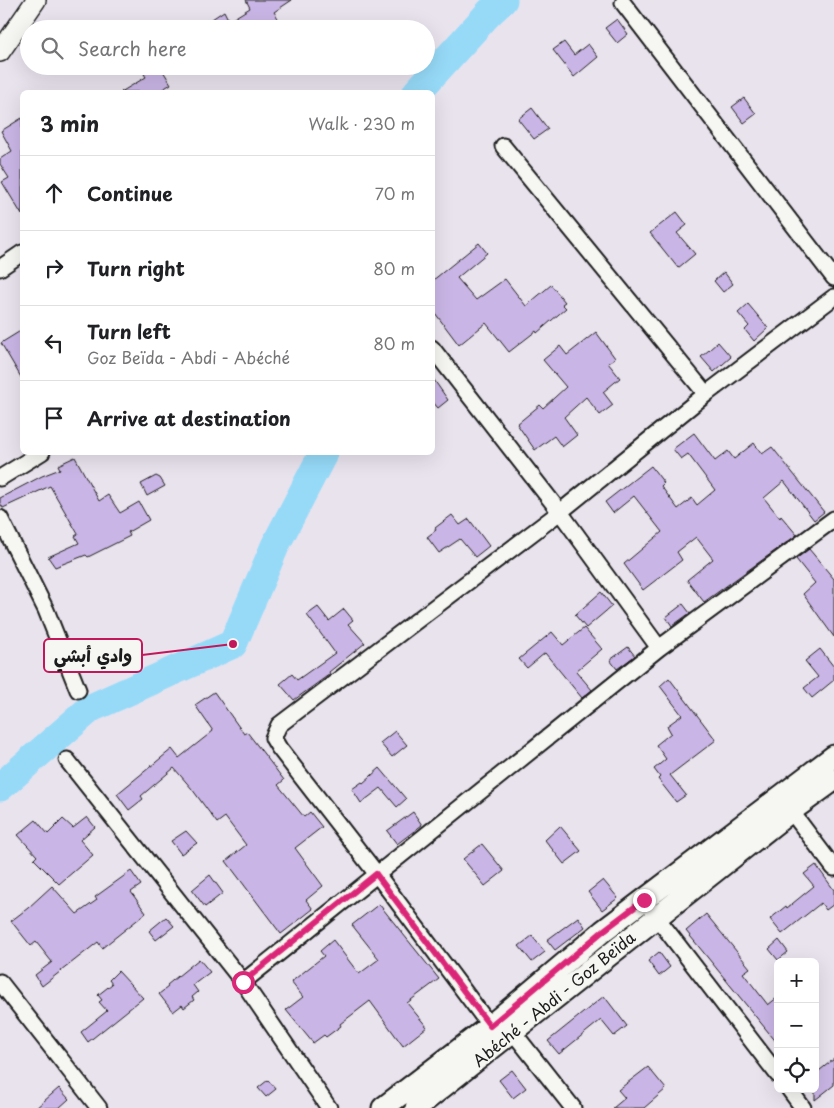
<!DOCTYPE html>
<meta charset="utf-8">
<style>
body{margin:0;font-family:"Playpen Sans","Playpen Sans Arabic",sans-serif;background:#f6f6f6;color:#202124}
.controls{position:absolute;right:15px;bottom:15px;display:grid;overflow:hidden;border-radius:8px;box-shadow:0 5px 20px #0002}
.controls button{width:45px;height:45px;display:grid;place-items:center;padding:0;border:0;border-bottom:1px solid #e0e0e0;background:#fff;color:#202124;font:25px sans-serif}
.stop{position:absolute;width:15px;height:15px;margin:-11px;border:4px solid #db2777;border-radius:50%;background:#fff}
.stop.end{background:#db2777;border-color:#fff;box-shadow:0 1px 5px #0008}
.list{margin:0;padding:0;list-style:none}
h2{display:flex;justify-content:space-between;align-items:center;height:65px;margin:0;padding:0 20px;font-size:21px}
h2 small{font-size:16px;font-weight:400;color:#757577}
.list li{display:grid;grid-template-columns:32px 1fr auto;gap:15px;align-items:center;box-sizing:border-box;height:75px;padding:0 20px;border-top:1px solid #e0e0e0}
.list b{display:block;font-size:19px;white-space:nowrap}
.list p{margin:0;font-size:16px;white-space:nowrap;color:#757577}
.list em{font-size:16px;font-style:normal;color:#757577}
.icon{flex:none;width:28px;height:28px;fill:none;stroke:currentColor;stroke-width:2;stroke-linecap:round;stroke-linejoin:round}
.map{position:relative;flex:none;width:834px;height:1108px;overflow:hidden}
.search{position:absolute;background:#fff;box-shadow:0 5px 20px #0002;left:20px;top:20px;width:415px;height:55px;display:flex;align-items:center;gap:12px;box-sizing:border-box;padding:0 18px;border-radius:28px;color:#757577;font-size:19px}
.panel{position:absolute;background:#fff;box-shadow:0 5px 20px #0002;left:20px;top:90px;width:415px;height:365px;border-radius:8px}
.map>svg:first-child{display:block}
</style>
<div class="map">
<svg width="834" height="1108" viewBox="0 0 834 1108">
<rect width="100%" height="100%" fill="#e9e3ee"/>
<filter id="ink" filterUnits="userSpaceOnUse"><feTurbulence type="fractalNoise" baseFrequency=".02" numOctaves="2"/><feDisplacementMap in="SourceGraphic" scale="10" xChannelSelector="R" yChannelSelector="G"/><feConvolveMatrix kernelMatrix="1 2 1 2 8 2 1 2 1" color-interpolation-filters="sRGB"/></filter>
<g filter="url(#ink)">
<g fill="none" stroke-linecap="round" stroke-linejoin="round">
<path stroke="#96daf8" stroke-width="29" d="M417,92l72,-79 14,-13
M0,787l91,-79 142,-64 42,-98 49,-94"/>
</g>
<path fill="#cab6e6" stroke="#1c1c1c" d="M246,0h46l-18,12 11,17h-69l-4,-10 12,-8 5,10 21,-13z
M617,19l11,15 -11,9 -12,-15z
M564,42l10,13 14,-11 10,13 -24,20 -21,-27z
M155,66h5l11,18 -13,8h-37l25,-15 -2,-3z
M744,98l12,16 -12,9 -12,-16z
M532,108l16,21 -14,10 -16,-20z
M22,118v97l-20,-33 7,-4 -9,-14v-5l12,-8 -11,-20z
M677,212l10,13 -10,8 18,21 -17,14 -28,-35z
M479,243l8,10 -30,25 19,22 29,-21 21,27 25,-21 14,17 -3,2 4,4 -29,25 -1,-2 -27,21 -23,-29 -27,22 -27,-36v-28z
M724,272l9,12 -10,8 -9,-11z
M748,304l20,24 -14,13 -9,-11 4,-4 -11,-13z
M22,330v49l-21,-36z
M596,332l19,26 -7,5 12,15 -17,14 10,13 -13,10 -14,-18 -22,20 13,18 -15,12 -8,-11 -19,14 -18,-26 23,-19 3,3 23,-21 -23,-27 17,-14 7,9z
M718,342l13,15 -17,15 -13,-15z
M432,377l16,23 -10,8 -6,-7z
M694,433l21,28 13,-10 6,8 20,-16 8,11 10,-7 52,65 -10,8 -30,-39 -20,17 16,20 1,-2 16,19 -93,67 -17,-22 26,-21 -17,-22 -19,15 5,8 -39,30 -19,-26 38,-32 -28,-36 -21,17 -8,-11 46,-36 13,17 -3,3 17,23 14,-11 5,7 18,-15 -27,-36 -7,5 -8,-10z
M75,457l24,44 9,-6 12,18 19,-11 10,18 -21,12 2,4 -42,21 -2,-2 -31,12 -7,-10 31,-14 -4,-7 3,-2 -28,-48 -47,22 -3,-5v-5l42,-22 18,-7 -2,-4z
M156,476l4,2 5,8 -18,10 -6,-12z
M452,515l8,10 9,-6 20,27 -14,11 -15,-18 -21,14 -12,-16 9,-7 -1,-2z
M809,549l25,30v58l-31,-43 12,-11 -19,-24z
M601,592l11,14 -26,22 -11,-13z
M683,604l7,9 -18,13 -6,-9z
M318,607l11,14 15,-12 9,11 -5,4 17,19 -36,29 1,2 -36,26 -14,-16 12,-10 5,6 38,-27 -28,-38z
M584,628l18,21 -26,22 16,19 -10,8 -37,-45 -18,15 -8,-9 33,-27 11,13z
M628,647l7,9 -18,13 -7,-9z
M820,649l14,18v13l-22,18 -8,-10 14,-11 -13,-16z
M669,678l47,62 -46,35 16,20 -10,7 -18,-23 2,-2 -6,-8 12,-10 -10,-14 15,-12 -4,-7 15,-11 -22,-29z
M214,692l30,42 3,-2 37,48 -6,5 26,32 6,-5 12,15 -27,21 28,38 -17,14 7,9 -32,25 -55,-73 20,-16 -21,-28 -8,6 -25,-34 -18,-21 -33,28 2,3 -14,11 -12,-16 55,-45 7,9 34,-27 -18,-26z
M395,731l12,14 -15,12 -12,-14z
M380,768l26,31 -9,8 -16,-19 -20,15 -9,-14 10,-7 1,1z
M413,812l9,13 -25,19 -10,-13z
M87,817l8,10 -15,13 13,15 -34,29 -25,-25 3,-3 -19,-21 18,-15 12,14 15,-15 10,9z
M560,826l21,25 -17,13 -19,-24z
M186,831l11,12 -16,11 -10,-13z
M482,844l22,27 -19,15 -22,-27z
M816,865l18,25v14l-8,6 -5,-7 -39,31 -12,-15 16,-13 1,2 27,-22 -10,-12z
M131,871l10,14 -10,7 15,21 -44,35 -4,-6 -56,44 -7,-11 17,-13 -16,-20 -5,4 -20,-25 17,-13 24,-22 25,28 20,-14 -2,-3z
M210,875l13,18 -18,14 -13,-17z
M603,880l15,18 -16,12 -14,-18z
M379,904l60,75 -32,24 20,24 -24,19 -33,-45 -30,23 1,2 -15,11 -2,-2 -11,8 -27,-33 17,-13 -12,-15 33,-26 -4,-5 13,-11 26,34 20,-15 -27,-34z
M706,914l44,54 -7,5 25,32 10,-8v47l-92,-113z
M166,917l8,9 -18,14 -7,-9z
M578,917l7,10 -30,23 -8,-10z
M532,936l13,16 -13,10 -13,-16z
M779,940l9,12 -10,8 -9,-11z
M659,952l11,15 -11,9 -11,-15z
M199,959l11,13 -17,13 5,7 -6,5 2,3 -10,8 -2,-3 -9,7 -14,-18 9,-7 -1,-2z
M118,971l25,27 -55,44 -7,-10 26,-21 -8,-9 3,-2 -4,-5 14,-11 -3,-4z
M604,996l23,30 -13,10 -13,-16 -42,34 -11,-13z
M834,1059v26l-19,15v-26z
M648,1067l18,22 -22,19h-31l12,-10 -7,-8z
M512,1070l14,18 -13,10 -14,-18z
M268,1080l8,9 -10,8 -8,-9z
M59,1088l10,11 -10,9h-23z"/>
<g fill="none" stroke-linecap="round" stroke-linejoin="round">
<g stroke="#1c1c1c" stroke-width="19">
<path id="minor" d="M623,3l211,275
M503,146l203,248
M0,268l22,-15
M432,348l128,164 99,136
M0,478l42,-26
M0,518l46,92 32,80
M67,760l176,222 86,126
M791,811l43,57
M651,910l127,165
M0,982l99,126
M243,982l416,-334 175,-129
M490,1026l-114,-153 -97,-125 -6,-10 6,-13 281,-213 146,-118 128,-97
M513,1032l60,76
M789,1089l14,19"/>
</g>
<g stroke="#1c1c1c" stroke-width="22">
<path id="tertiary" d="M0,52l36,-52"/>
</g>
<g stroke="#1c1c1c" stroke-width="25">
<path id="secondary" d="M383,1108l107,-82 113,-95 231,-175
M416,1108l375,-297 43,-31"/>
</g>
<use href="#minor" stroke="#f6f6f2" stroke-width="15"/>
<use href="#tertiary" stroke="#f6f6f2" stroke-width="19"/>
<use href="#secondary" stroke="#f6f6f2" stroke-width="21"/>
</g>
</g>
<g fill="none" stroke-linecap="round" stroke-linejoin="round" filter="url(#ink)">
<path stroke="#db2777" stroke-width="6" d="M243,982l133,-108 114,152 113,-95 41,-31"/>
</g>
<g text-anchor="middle" stroke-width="4.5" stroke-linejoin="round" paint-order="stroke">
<g font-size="16" fill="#1c1c1c" stroke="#f6f6f2">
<text transform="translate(554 999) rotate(-39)" y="6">Abéché - Abdi - Goz Beïda</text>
</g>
</g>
<path fill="none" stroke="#c2185b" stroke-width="2" d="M233 644L142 655"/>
<circle fill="#c2185b" stroke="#f6f6f2" stroke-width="2" cx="233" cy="644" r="5"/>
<rect fill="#f6f6f2" stroke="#c2185b" stroke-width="2" x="44" y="639" width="98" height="33" rx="5"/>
<g font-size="18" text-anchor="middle" font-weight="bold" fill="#1c1c1c">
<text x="93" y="662">وادي أبشي</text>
</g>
</svg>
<div class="controls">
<button>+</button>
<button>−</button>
<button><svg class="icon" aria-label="locate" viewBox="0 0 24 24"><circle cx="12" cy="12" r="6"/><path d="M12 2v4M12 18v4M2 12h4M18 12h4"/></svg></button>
</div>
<div class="stop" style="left:243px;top:982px"></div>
<div class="stop end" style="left:644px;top:900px"></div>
<div class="search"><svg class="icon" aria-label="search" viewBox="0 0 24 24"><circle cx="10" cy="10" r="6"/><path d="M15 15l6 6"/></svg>Search here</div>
<section class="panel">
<h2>3 min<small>Walk · 230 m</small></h2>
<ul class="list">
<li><svg class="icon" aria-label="ahead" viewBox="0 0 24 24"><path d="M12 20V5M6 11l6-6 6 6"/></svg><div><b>Continue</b></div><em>70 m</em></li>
<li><svg class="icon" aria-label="right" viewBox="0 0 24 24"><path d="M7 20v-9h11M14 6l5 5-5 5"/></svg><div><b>Turn right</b></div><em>80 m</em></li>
<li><svg class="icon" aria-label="left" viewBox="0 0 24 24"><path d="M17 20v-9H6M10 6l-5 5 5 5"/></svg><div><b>Turn left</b><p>Goz Beïda - Abdi - Abéché</p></div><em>80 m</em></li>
<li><svg class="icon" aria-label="arrive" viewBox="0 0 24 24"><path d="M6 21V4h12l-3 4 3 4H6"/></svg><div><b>Arrive at destination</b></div></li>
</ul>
</section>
</div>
